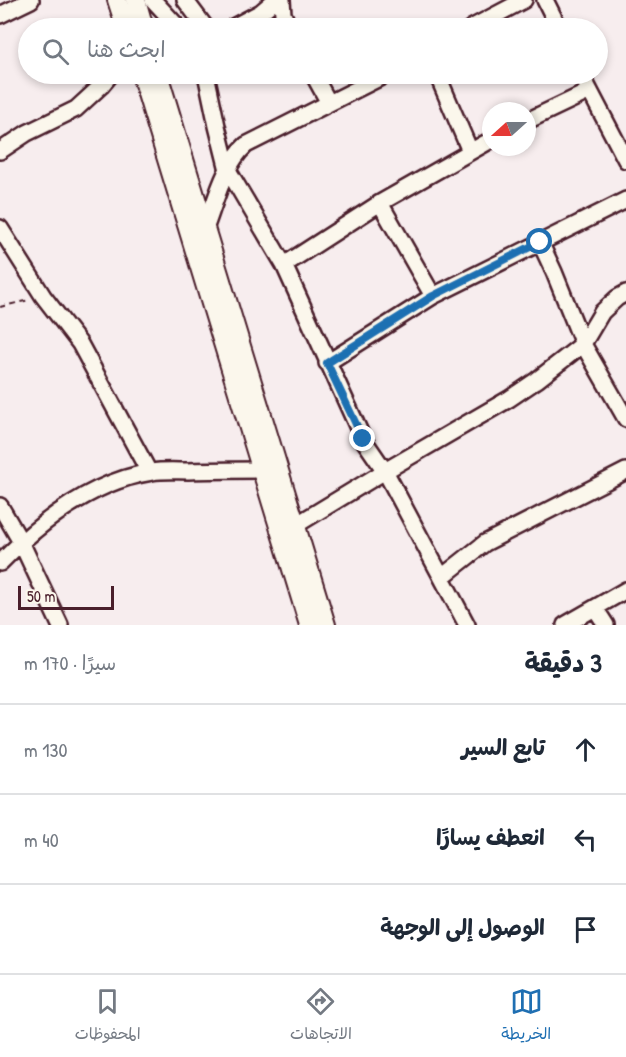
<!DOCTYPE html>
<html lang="ar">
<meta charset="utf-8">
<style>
body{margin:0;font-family:"Patrick Hand","Playpen Sans Arabic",sans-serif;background:#f6f6f7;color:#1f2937;direction:rtl}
.compass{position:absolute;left:482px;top:102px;width:54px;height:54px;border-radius:50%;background:#fff;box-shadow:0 3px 9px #0003;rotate:249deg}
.scale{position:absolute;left:18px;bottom:15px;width:96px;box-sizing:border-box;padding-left:6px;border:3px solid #4a1f2b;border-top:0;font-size:16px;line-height:21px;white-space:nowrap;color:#4a1f2b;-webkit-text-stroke:4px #fbf7ec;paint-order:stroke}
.stop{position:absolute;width:18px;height:18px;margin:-14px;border:4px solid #1f6fb2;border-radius:50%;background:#fff}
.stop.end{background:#1f6fb2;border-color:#fff;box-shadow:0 2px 6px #0008}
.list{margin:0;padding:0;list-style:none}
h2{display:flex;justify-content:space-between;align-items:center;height:78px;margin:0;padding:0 24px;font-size:26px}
h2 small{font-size:20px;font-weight:400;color:#747a83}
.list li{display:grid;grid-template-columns:39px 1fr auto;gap:18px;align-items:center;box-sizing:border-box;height:90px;padding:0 24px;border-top:2px solid #e0e1e3}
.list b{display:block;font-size:22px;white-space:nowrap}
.list em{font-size:20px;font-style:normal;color:#747a83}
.icon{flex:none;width:33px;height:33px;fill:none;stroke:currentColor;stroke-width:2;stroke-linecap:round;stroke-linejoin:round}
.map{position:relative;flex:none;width:626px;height:625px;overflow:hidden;direction:ltr}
.search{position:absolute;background:#fff;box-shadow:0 3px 9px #0003;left:18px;right:18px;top:18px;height:66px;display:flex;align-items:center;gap:15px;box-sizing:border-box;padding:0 21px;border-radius:33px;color:#747a83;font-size:22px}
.sheet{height:348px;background:#fff}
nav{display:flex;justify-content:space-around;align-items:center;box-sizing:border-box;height:84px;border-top:2px solid #e0e1e3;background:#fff;font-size:16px;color:#747a83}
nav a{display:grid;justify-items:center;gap:3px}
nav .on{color:#1f6fb2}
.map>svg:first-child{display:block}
</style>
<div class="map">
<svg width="626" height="625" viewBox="0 0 626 625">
<rect width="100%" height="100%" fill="#f7edee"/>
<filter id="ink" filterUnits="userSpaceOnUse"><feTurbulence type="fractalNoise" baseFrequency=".0167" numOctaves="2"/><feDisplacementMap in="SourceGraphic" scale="12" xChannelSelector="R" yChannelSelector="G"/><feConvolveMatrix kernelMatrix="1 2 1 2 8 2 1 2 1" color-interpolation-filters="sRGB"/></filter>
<g filter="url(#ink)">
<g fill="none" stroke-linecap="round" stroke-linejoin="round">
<g stroke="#4a1f2b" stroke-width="20">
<path id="minor" d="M153,0l26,28
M185,0l21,28
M282,0l1,14 6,14
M545,0l14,28
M0,15l31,-15
M231,28l30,-16 14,-12
M471,28l53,-28
M206,74l11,52 11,44 56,95 79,174 22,32 82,154
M313,74l16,29
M437,74l33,77
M581,74l45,86
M527,121l63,-30
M0,151l27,-18 49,-24 25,-23 10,-12
M380,203l53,93
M0,228l43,68 37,48 69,128
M205,229c11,-28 18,-63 41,-84l141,-71
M540,242l14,30 29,72 43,75
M284,265l96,-62 111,-63
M327,363l106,-67 193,-96
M0,506l21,36 39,83
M296,525l89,-54 124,-72 28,-19 46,-36 19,-32 15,-14 9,-5
M0,563c41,-42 92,-82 152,-91 11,-2 24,-1 36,-1 25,-1 50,-1 74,-1
M442,577l43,-34 141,-72
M595,608l11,17
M565,625l61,-35"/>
</g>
<g stroke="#4a1f2b" stroke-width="22">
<path id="tertiary" d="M117,0l9,28
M136,0l8,28
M141,74l168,551
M158,74l168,551"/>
</g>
<path stroke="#4a1f2b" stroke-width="2" stroke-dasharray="6 4.5" stroke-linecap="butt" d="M0,307l29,-7"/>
<use href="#minor" stroke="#fbf7ec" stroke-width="15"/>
<use href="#tertiary" stroke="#fbf7ec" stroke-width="18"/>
</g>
</g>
<g fill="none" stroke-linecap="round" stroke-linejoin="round" filter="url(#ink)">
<path stroke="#1f6fb2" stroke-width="8" d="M363,439l-36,-76 106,-67 107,-54"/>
</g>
</svg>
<svg class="compass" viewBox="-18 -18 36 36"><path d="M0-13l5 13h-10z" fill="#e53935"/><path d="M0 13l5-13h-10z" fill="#747a83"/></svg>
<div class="scale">50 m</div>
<div class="stop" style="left:540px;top:242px"></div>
<div class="stop end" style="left:363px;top:439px"></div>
<div class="search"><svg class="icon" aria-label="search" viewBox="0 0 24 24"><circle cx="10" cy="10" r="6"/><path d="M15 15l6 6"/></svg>ابحث هنا</div>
</div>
<section class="sheet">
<h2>3 دقيقة<small>سيرًا · 170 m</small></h2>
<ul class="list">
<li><svg class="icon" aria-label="ahead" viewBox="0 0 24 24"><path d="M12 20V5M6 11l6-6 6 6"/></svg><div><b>تابع السير</b></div><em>130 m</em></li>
<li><svg class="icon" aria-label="left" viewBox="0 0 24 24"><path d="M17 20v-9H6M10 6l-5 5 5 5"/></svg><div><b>انعطف يسارًا</b></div><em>40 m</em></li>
<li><svg class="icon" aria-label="arrive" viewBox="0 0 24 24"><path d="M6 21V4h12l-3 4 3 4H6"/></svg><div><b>الوصول إلى الوجهة</b></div></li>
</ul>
</section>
<nav>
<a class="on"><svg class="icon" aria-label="map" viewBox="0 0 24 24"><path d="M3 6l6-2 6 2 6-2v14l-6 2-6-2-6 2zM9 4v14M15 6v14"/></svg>الخريطة</a>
<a><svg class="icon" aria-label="directions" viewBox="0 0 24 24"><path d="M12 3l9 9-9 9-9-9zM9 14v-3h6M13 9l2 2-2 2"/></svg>الاتجاهات</a>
<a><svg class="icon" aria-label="saved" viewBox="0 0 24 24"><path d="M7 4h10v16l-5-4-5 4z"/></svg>المحفوظات</a>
</nav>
